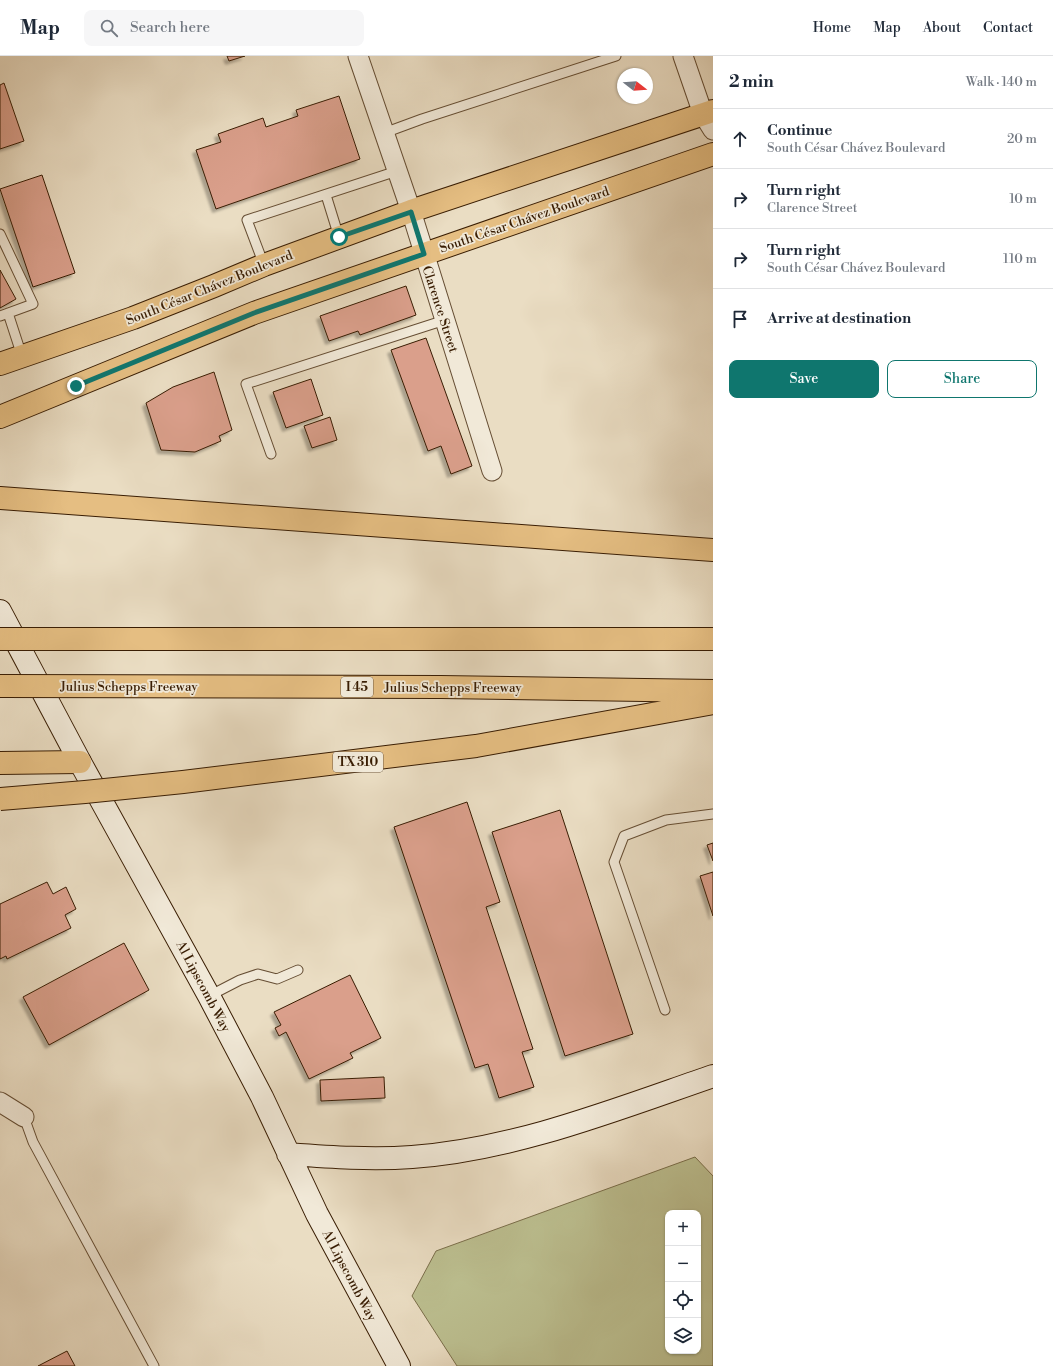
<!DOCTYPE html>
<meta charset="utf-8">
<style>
body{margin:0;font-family:"Libre Bodoni",serif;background:#f6f6f7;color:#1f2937}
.controls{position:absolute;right:12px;bottom:12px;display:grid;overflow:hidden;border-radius:8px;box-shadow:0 1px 3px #0004}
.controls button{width:36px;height:36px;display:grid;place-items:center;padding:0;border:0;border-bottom:1px solid #e0e1e3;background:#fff;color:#1f2937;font:20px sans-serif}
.compass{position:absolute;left:617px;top:12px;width:36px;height:36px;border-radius:50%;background:#fff;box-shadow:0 1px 3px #0004;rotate:107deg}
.stop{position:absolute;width:12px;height:12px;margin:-9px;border:3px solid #0f766e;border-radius:50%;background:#fff}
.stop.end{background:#0f766e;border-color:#fff;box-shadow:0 1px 4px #0008}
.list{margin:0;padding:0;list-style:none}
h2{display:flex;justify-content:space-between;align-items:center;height:52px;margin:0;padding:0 16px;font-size:17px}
h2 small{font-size:13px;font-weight:400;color:#747a83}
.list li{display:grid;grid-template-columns:26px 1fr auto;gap:12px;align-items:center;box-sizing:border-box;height:60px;padding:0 16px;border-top:1px solid #e0e1e3}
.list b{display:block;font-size:15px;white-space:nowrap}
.list p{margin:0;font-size:13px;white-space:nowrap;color:#747a83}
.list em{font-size:13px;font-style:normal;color:#747a83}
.actions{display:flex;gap:8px;padding:12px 16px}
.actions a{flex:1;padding:9px 0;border:1px solid #0f766e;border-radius:8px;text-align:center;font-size:14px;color:#0f766e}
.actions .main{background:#0f766e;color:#fff}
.icon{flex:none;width:22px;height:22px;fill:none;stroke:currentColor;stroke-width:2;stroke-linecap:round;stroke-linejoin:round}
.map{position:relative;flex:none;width:713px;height:1310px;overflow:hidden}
header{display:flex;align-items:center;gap:24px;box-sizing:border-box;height:56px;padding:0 20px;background:#fff;border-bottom:1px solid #e0e1e3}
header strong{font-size:19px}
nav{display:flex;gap:22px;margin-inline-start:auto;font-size:14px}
.search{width:280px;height:36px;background:#f6f6f7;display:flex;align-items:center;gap:10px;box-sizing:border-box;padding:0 14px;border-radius:8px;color:#747a83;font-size:15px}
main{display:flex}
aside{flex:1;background:#fff}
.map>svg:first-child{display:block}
</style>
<header>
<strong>Map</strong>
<div class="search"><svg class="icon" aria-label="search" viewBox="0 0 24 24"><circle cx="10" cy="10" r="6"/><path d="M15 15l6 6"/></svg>Search here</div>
<nav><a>Home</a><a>Map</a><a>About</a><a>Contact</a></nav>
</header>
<main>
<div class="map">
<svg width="713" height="1310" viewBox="0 0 713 1310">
<defs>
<filter id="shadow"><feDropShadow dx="-3.5" dy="3.5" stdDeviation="1" flood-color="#0004"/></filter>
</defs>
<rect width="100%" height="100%" fill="#eaddc3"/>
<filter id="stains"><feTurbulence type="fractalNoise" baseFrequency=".005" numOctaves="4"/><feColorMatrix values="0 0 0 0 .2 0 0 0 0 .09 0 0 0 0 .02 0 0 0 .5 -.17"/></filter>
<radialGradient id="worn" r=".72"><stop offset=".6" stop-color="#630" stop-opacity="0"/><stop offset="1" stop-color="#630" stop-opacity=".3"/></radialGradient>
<path fill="#bcbf90" stroke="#7a6e4a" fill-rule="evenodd" d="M695,1101l18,19v190h-256l-45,-70 24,-45zM668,1157h30v138h-30z"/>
<path fill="#da9f8b" stroke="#391d03" filter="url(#shadow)" d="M227,0h18l-16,5z
M4,27l20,58 -24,8v-64z
M339,40l21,63 -144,50 -20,-59 25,-8 -3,-8 45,-16 3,9 32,-11 -2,-6z
M42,119l33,98 -42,14 -33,-98z
M0,214l16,29 -16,9z
M406,230l10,29 -56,20 -2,-4 -29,10 -9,-25z
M426,282l46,128 -21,8 -10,-28 -13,5 -37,-101z
M214,316l18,58 -13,6 2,5 -26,11 -34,-2 -15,-47 27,-16z
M311,323l12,36 -37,13 -13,-36z
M330,361l7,23 -25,8 -8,-22z
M467,746l33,100 -14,5 47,142 -11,3 12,35 -35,11 -11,-34 -13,4 -81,-241z
M560,754l73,224 -68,22 -73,-224z
M713,787v18l-6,-16z
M713,816v44l-13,-40z
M47,826l6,12 13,-7 10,22 -11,6 6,13 -64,31 -1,-3 -6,3v-55z
M124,887l25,47 -100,55 -26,-48z
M350,919l31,63 -31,15 3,5 -44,21 -23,-47 -7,4 -4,-8 6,-3 -7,-13z
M384,1021l1,21 -64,3 -1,-21z
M67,1295l8,15h-37z"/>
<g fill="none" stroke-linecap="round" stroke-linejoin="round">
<g stroke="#654d33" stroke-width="11">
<path id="lane" d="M384,77l38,-14 194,-63
M326,139l13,42
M0,178l33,70 -33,12
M264,209l-17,-45 150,-49
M8,257l14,43
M271,398l-25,-70 199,-64
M209,940l31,-16 18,-6 19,5 21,-9
M665,954l-51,-148 10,-26 42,-16 47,-6
M24,1061l9,25 121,224"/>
</g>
<g stroke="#654d33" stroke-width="21">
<path id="street" d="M358,0l53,155 81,260
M683,0l20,58 10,16
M0,1046l24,15"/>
</g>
<g stroke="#391d03" stroke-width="24">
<path id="secondary" d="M0,555l80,151 129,234 53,101 55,117 82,152
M288,1098c42,3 83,6 124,3 102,-7 205,-48 301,-81"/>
</g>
<g stroke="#391d03" stroke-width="24">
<path id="primary" d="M0,308l133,-46 81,-32 50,-21 147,-54 302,-100
M0,361l254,-104 459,-159"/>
</g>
<g stroke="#391d03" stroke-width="24">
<path id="highway" d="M0,442l713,52
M0,707l80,-1"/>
</g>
<use href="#lane" stroke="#f1e9d8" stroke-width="9"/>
<use href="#street" stroke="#f1e9d8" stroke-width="19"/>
<use href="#secondary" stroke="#f1e9d8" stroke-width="22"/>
<use href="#primary" stroke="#e5be82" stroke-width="22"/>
<use href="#highway" stroke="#e5be82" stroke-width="22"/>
<g stroke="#391d03" stroke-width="24" stroke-linecap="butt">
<path id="highway-bridge" d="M0,583h713
M0,630l441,1 272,4
M0,743l85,-7 98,-10 293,-36 237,-43"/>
</g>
<use href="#highway-bridge" stroke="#e5be82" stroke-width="22"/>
</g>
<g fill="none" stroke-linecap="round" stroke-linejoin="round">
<path stroke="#0f766e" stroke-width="5" d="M76,330l178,-73 170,-59 -13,-42 -72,25"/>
</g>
<g text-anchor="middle" stroke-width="3.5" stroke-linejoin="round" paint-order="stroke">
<g fill="#f1e9d8" stroke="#705a43" stroke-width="1">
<rect x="341" y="621" width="32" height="20" rx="3"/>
<rect x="333" y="696" width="50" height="20" rx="3"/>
</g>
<g font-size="12" font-weight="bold" fill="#391d03">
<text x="357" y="635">I 45</text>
<text x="358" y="710">TX 310</text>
</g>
<g font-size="13" fill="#391d03" stroke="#f1e9d8">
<text transform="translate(524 163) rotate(-19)" y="5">South César Chávez Boulevard</text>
<text transform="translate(209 231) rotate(-22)" y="5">South César Chávez Boulevard</text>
<text transform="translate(441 253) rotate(72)" y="5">Clarence Street</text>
<text x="129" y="635">Julius Schepps Freeway</text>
<text x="453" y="636">Julius Schepps Freeway</text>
<text transform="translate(204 930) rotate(62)" y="5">Al Lipscomb Way</text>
<text transform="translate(350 1219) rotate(62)" y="5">Al Lipscomb Way</text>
</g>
</g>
<rect width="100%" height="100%" filter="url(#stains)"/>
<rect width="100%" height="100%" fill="url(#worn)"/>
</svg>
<div class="controls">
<button>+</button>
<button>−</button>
<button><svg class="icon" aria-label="locate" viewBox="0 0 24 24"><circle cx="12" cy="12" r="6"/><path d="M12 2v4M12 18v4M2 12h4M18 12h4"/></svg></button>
<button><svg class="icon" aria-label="layers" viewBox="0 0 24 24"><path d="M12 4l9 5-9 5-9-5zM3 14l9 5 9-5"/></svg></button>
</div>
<svg class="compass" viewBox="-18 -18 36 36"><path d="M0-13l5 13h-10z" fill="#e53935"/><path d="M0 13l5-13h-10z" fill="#747a83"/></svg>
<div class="stop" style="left:339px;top:181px"></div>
<div class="stop end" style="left:76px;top:330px"></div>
</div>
<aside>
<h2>2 min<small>Walk · 140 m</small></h2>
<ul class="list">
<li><svg class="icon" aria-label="ahead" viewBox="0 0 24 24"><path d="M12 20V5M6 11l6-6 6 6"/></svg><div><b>Continue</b><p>South César Chávez Boulevard</p></div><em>20 m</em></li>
<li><svg class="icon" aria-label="right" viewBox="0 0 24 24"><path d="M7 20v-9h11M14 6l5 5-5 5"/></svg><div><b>Turn right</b><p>Clarence Street</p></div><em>10 m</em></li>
<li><svg class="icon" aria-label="right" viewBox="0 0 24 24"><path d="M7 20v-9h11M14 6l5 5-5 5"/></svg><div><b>Turn right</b><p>South César Chávez Boulevard</p></div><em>110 m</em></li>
<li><svg class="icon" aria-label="arrive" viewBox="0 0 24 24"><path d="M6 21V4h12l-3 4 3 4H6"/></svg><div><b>Arrive at destination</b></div></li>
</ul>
<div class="actions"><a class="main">Save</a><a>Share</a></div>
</aside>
</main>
